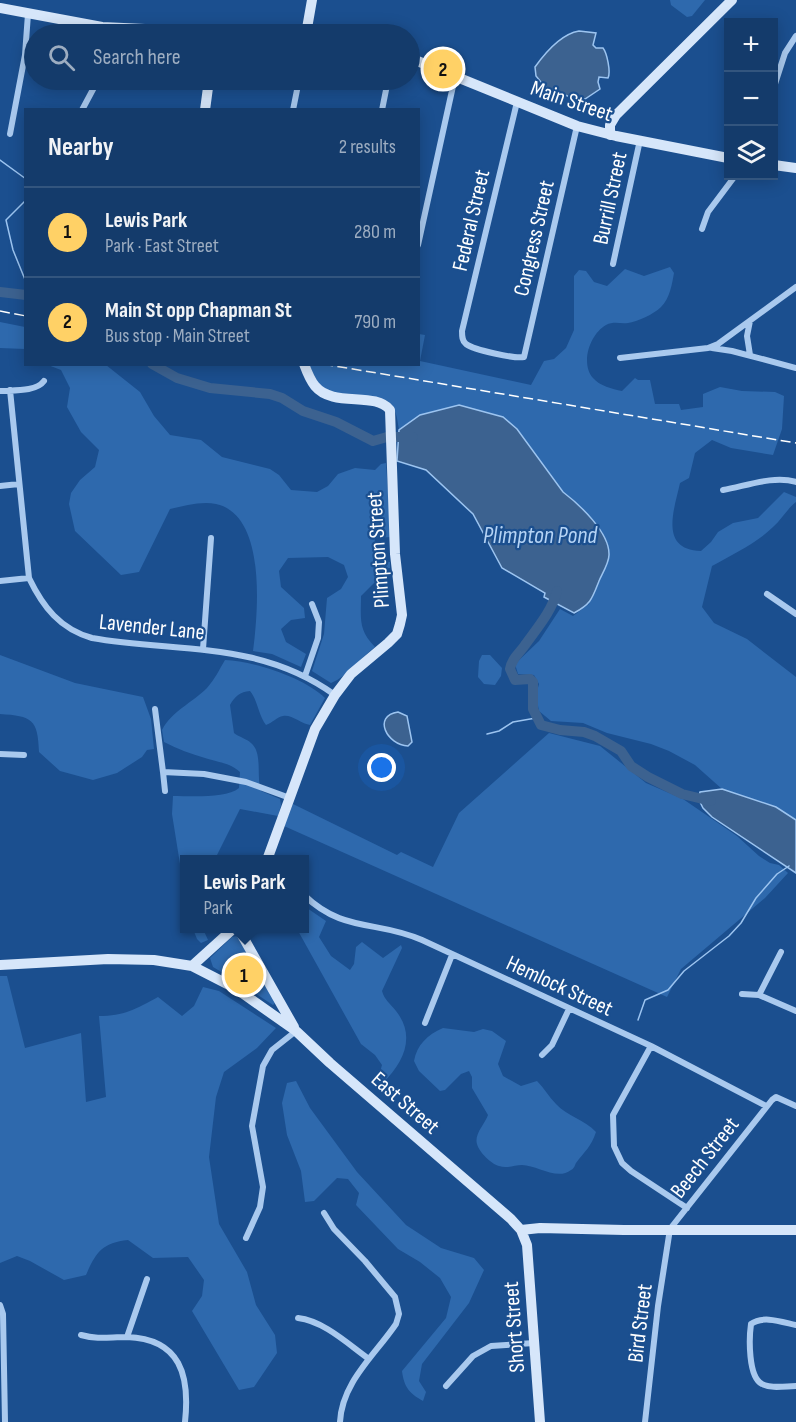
<!DOCTYPE html>
<meta charset="utf-8">
<style>
body{margin:0;font-family:"Sofia Sans Condensed",sans-serif;background:#214673;color:#f1f3f6}
.controls{position:absolute;right:18px;top:18px;display:grid;overflow:hidden;border-radius:0px;box-shadow:0 3px 15px #0003}
.controls button{width:54px;height:54px;display:grid;place-items:center;padding:0;border:0;border-bottom:2px solid #33557e;background:#143b6b;color:#f1f3f6;font:30px sans-serif}
.you{position:absolute;left:382px;top:768px;width:21px;height:21px;margin:-15px;border:4px solid #fff;border-radius:50%;background:#1a73e8;box-shadow:0 0 0 9px #1a73e833}
.badge{display:grid;place-items:center;width:39px;height:39px;border-radius:50%;background:#ffd166;color:#111;font-size:20px;font-weight:700}
.pin{position:absolute;translate:-50% -50%;border:3px solid #fff;box-shadow:0 2px 6px #0006}
.popup{position:absolute;left:180px;top:855px;width:129px;height:78px;box-sizing:border-box;display:grid;place-content:center;border-radius:0px;background:#143b6b;filter:drop-shadow(0 2px 4px #0005);font-size:20px;white-space:nowrap;color:#9dadc1}
.popup b{font-size:22px;color:#f1f3f6}
.popup::after{content:'';position:absolute;left:50%;top:100%;margin-left:-12px;border:12px solid transparent;border-top-color:#143b6b}
.list{margin:0;padding:0;list-style:none}
h2{display:flex;justify-content:space-between;align-items:center;height:78px;margin:0;padding:0 24px;font-size:26px}
h2 small{font-size:20px;font-weight:400;color:#9dadc1}
.list li{display:grid;grid-template-columns:39px 1fr auto;gap:18px;align-items:center;box-sizing:border-box;height:90px;padding:0 24px;border-top:2px solid #33557e}
.list b{display:block;font-size:22px;white-space:nowrap}
.list p{margin:0;font-size:20px;white-space:nowrap;color:#9dadc1}
.list em{font-size:20px;font-style:normal;color:#9dadc1}
.icon{flex:none;width:33px;height:33px;fill:none;stroke:currentColor;stroke-width:2;stroke-linecap:round;stroke-linejoin:round}
.map{position:relative;flex:none;width:796px;height:1422px;overflow:hidden}
.search{position:absolute;background:#143b6b;box-shadow:0 3px 15px #0003;left:24px;top:24px;width:396px;height:66px;display:flex;align-items:center;gap:15px;box-sizing:border-box;padding:0 21px;border-radius:33px;color:#9dadc1;font-size:22px}
.panel{position:absolute;background:#143b6b;box-shadow:0 3px 15px #0003;left:24px;top:108px;width:396px;height:258px;border-radius:0px}
.map>svg:first-child{display:block}
</style>
<div class="map">
<svg width="796" height="1422" viewBox="0 0 796 1422">
<rect width="100%" height="100%" fill="#1b4f8f"/>
<path fill="#2e69ad" d="M670,0h35l-13,16 -5,1 -16,-12z
M670,267l4,6c-2,11 -4,25 -13,34 -7,7 -24,15 -33,16 -8,1 -14,-2 -22,2 -16,9 -26,38 -13,53 7,8 19,11 29,13l13,-13 3,2h12l5,24h24l2,6 22,-3v-13l17,-7 22,4 33,1 9,4 -2,33 -9,26 -42,-7 -19,-8 -17,13 -6,25 -9,5c-6,27 -21,67 21,68l10,-9 7,-10 15,-9 25,-5 26,-26 12,5v5c-9,7 -14,17 -23,25 -16,16 -40,27 -61,39l-10,41 12,16 33,16 49,38v143l-20,-13 -54,-18 -27,-24 -26,-14 -18,-7 -44,-11 -24,-10 -32,-2 -12,-10 -3,-16 3,-11 -5,-9 -16,-1 -3,-10 24,-23 21,-32 13,7 16,-12 14,-71 -30,-33 -10,-8 -46,-63 -113,-2 -5,3c-2,-11 -2,-23 -13,-30l-54,-6 -12,-7 -11,-22 109,-1 1,-30 6,1 -5,26 111,24 13,-24 10,-2 12,-11 8,-18v-54l5,-6 7,1 8,11 13,4 18,-17 19,7z
M0,322l25,5v22l-25,-1z
M48,365h58l34,27 14,24 16,19 31,5 21,17 48,12 9,6 12,15 26,2 11,-6 10,-12 17,-6 20,2 6,-6 5,-1 5,74 -16,1 -2,22 17,2v6l-5,1 -10,13 -14,14c0,23 -3,34 14,51 -15,11 -27,29 -44,36l-19,-12 12,-37 3,-36 14,-9 7,-12 -4,-12 -16,-8 -40,1 -9,13 2,16 23,21 1,10 -14,2 -10,9 5,13 20,12 -5,13 -29,-13 -19,-3c5,-38 14,-136 -37,-147 -15,-3 -31,2 -46,5l-31,63 -18,3 -46,-44 -6,-27 2,-11 9,-13 15,-13 4,-17 -18,-18 -14,-25 3,-19 -9,-18z
M0,655l75,28 68,14 8,22 3,30 -7,1 -5,7 -25,16 -24,7 -33,-9 -21,-19c-1,-33 -7,-36 -39,-38z
M482,655h8l12,13 -1,8 -6,9 -11,-1 -6,-7 1,-16z
M225,660c29,1 80,18 100,38l-15,27c-8,-1 -19,-11 -27,-9 -6,1 -11,7 -17,9 -8,-11 -8,-24 -16,-34 -10,1 -15,5 -20,14l4,28c5,4 13,6 17,10 12,10 5,33 10,48l19,8 1,6 -3,11 -38,-7 -25,50 -31,1v29l-12,-75 1,-18c16,0 53,3 66,-8l1,-16c-12,-10 -20,-9 -35,-14 -14,-4 -27,-9 -41,-16l-2,-12c10,-19 30,-27 45,-42 8,-9 12,-18 18,-28z
M549,733l51,13 46,37 37,16 54,37 22,20 11,7 9,2 9,8 -23,25 -84,71 -14,28 -383,-171 9,-22 104,51 4,-3 32,15 26,-54z
M304,906l22,15 -7,16 12,19 19,14 4,-6 2,-17 6,-5 21,16 18,-13 1,3 -20,43c3,10 8,12 14,20 20,25 8,51 -13,72l-5,-4 4,-14 -7,-10 -14,-11 -64,-115 7,-1z
M193,929h10l5,11 -7,3 -4,-4z
M237,936l39,66 -3,3 -38,-25 -22,-13 -3,-9 22,-21z
M0,976h7l18,72 56,-15 5,69 20,-5 -7,-81c25,0 37,-7 59,-19l24,19 12,-10 9,-19 16,4 57,37 -19,20 -33,24 -8,25 -7,60 10,67 28,48 9,33 19,30 2,18 -23,34 -15,3 -47,-79 10,-15 2,-16 -16,-23 -35,1 -25,-18c-26,3 -32,12 -42,35l-22,5 -34,-19 -13,-5 -17,7z
M443,1028l31,4 9,-3 9,2 14,10 -8,23 5,12 18,10 16,-5c7,7 12,16 19,23 11,12 29,16 40,28 -5,15 -11,19 -20,31 -1,2 -2,6 -5,7 -14,11 -34,-5 -49,-5 -8,0 -15,4 -23,1 -8,-2 -20,-14 -22,-22 -3,-10 8,-20 11,-29l-16,-27v-11l-3,-6 -8,3 -16,16 -5,1 -21,-20 -5,-10c3,-16 13,-26 29,-33z
M296,1081l14,27 47,64 49,53 35,23 33,10 10,12 -15,33 -47,61 -3,17 7,11 -3,9c-14,-8 -19,-14 -21,-30l44,-53 5,-21 -11,-19 -20,-16 -22,-13 -42,-44 3,-12 -11,-14 -11,-1 -23,23 -9,1 -4,-31 -14,-36 -5,-32 5,-20z"/>
<path fill="#3c6290" stroke="#9cc4f0" stroke-width="1.5" d="M579,31l17,2 -3,12 3,3h7c4,5 8,24 5,30l-9,-1 -1,5 2,7 -15,10h-10l-30,-12 -9,-11 -1,-9c10,-14 26,-33 44,-36z
M459,405l44,12 14,12 46,63c17,13 47,41 46,63 0,8 -7,19 -10,26 -7,18 -8,23 -25,32l-30,-16 1,-4 -43,-25 -29,-54 -47,-44 -29,-9 2,-31 21,-15z
M398,712l9,4 5,26 -4,4c-21,-1 -36,-30 -10,-34z
M722,789l54,18 20,13v53l-84,-56 -9,-9 -5,-10 2,-6z"/>
<g fill="none" stroke-linecap="round" stroke-linejoin="round">
<path stroke="#9cc4f0" stroke-width="1.5" d="M0,160l26,19
M26,200l-20,20 7,30 13,32
M487,734l12,-3 14,-9 23,-4
M638,1020l7,-20 23,-10 16,-19 45,-35 12,-13 15,-25 21,-24 12,-8"/>
<path stroke="#3c6290" stroke-width="10" d="M0,292l26,3
M152,364l25,14 33,10 60,6 12,4 21,13 33,11 37,19 14,-4h26
M557,591c-5,20 -20,37 -32,54 -6,9 -13,13 -15,24l5,11 15,-1 3,3v27l8,16 19,5 24,2 11,4 26,15 10,15 17,11 34,17 29,7"/>
<path stroke="#a9c9ee" stroke-width="6" d="M774,87l11,-34 11,-17
M517,102l-55,229c0,5 0,10 4,13 8,6 49,15 58,13l53,-231
M82,110l16,-30
M293,110l6,-30
M382,110l6,-30
M10,134l15,-79 3,-41
M702,229l6,-17 27,-36
M418,245l37,-168
M613,264l27,-124
M750,321l-3,15 3,19
M712,348l20,3 64,17
M620,358l88,-10 10,-4 78,-57
M10,390l19,188c14,29 31,51 63,60 85,15 167,2 243,57
M0,391c13,-1 36,1 44,-10
M0,486l19,-2
M723,490c23,-4 51,-15 73,-8
M0,581l29,-3
M767,594l29,20
M203,649l8,-111
M305,676l13,-38 1,-16 -7,-18
M155,709l8,63
M0,754l24,1
M165,791l-2,-19 41,2 42,8 44,16
M304,895c39,38 73,25 118,45l229,106 115,60
M742,994l17,1 37,16
M759,995l22,-43
M425,1023l27,-68
M651,1046l-38,69 1,31 8,17 9,8 56,37
M542,1055l10,-10 17,-36
M324,1213l10,16 31,32 30,36 4,17 -3,10c-21,31 -54,58 -56,98
M246,1238l14,-31 3,-20 -11,-61 11,-60 9,-16 24,-19
M0,1305l3,9 2,108
M298,1318c26,3 50,26 71,41
M796,1325c-14,-3 -33,-10 -45,-1 -2,14 -3,53 11,60 9,5 24,2 34,2
M81,1335c18,5 28,2 46,2 54,2 63,39 58,85
M127,1337l20,-58
M446,1386l27,-30 18,-10 43,-3
M645,1422l13,-116 12,-77 102,-129 4,-3 20,9"/>
<path stroke="#d6e6fa" stroke-width="10" d="M0,8l102,19 150,7
M306,34l6,-34
M410,58l167,68 39,10 112,22
M205,110l4,-30
M610,135v-10l6,-10 116,-115
M774,165l22,3
M267,860l48,-131 20,-34 16,-21 37,-31 9,-9 3,-10 2,-9 -7,-61 -5,-144c-15,-19 -57,-2 -75,-24 -5,-6 -8,-14 -11,-22
M238,928l56,99
M0,965l108,-6 46,1 38,6 43,22 61,43 34,32 181,156 10,11 19,-2 84,2h172
M192,966l42,-38
M521,1230l6,15 13,177"/>
<path stroke="#fff" stroke-width="1.5" stroke-dasharray="10 4.5" stroke-linecap="butt" d="M0,311l26,5
M323,364l473,79"/>
</g>
<g text-anchor="middle" stroke-width="4.5" stroke-linejoin="round" paint-order="stroke">
<g font-size="22" fill="#fff" stroke="#1b4f8f">
<text transform="translate(572 100) rotate(19)" y="8">Main Street</text>
<text transform="translate(609 198) rotate(-78)" y="8">Burrill Street</text>
<text transform="translate(470 220) rotate(-77)" y="8">Federal Street</text>
<text transform="translate(533 238) rotate(-77)" y="8">Congress Street</text>
<text transform="translate(377 550) rotate(-94)" y="8">Plimpton Street</text>
<text transform="translate(152 626) rotate(6)" y="8">Lavender Lane</text>
<text transform="translate(560 985) rotate(25)" y="8">Hemlock Street</text>
<text transform="translate(406 1102) rotate(41)" y="8">East Street</text>
<text transform="translate(704 1157) rotate(-52)" y="8">Beech Street</text>
<text transform="translate(639 1323) rotate(-83)" y="8">Bird Street</text>
<text transform="translate(513 1327) rotate(-94)" y="8">Short Street</text>
</g>
<g font-size="24" font-style="italic" fill="#b5d3f5" stroke="#1b4f8f">
<text x="540" y="543">Plimpton Pond</text>
</g>
</g>
</svg>
<div class="controls">
<button>+</button>
<button>−</button>
<button><svg class="icon" aria-label="layers" viewBox="0 0 24 24"><path d="M12 4l9 5-9 5-9-5zM3 14l9 5 9-5"/></svg></button>
</div>
<div class="you"></div>
<div class="pin badge" style="left:244px;top:975px">1</div>
<div class="popup"><b>Lewis Park</b>Park</div>
<div class="pin badge" style="left:443px;top:69px">2</div>
<div class="search"><svg class="icon" aria-label="search" viewBox="0 0 24 24"><circle cx="10" cy="10" r="6"/><path d="M15 15l6 6"/></svg>Search here</div>
<section class="panel">
<h2>Nearby<small>2 results</small></h2>
<ul class="list">
<li><span class="badge">1</span><div><b>Lewis Park</b><p>Park · East Street</p></div><em>280 m</em></li>
<li><span class="badge">2</span><div><b>Main St opp Chapman St</b><p>Bus stop · Main Street</p></div><em>790 m</em></li>
</ul>
</section>
</div>
